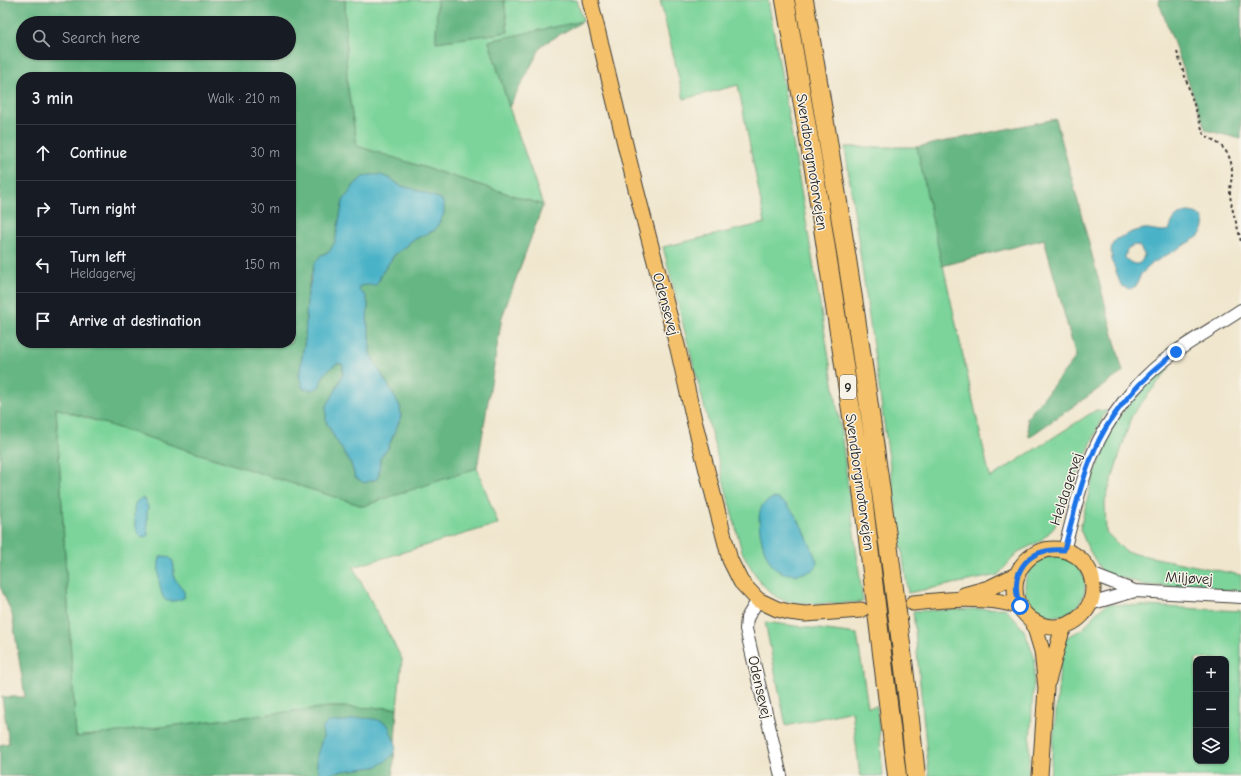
<!DOCTYPE html>
<meta charset="utf-8">
<style>
body{margin:0;font-family:"Comic Neue",sans-serif;background:#242831;color:#f1f3f6}
.controls{position:absolute;right:12px;bottom:12px;display:grid;overflow:hidden;border-radius:8px;box-shadow:0 1px 3px #0004}
.controls button{width:36px;height:36px;display:grid;place-items:center;padding:0;border:0;border-bottom:1px solid #363941;background:#171b24;color:#f1f3f6;font:20px sans-serif}
.stop{position:absolute;width:12px;height:12px;margin:-9px;border:3px solid #1a73e8;border-radius:50%;background:#fff}
.stop.end{background:#1a73e8;border-color:#fff;box-shadow:0 1px 4px #0008}
.list{margin:0;padding:0;list-style:none}
h2{display:flex;justify-content:space-between;align-items:center;height:52px;margin:0;padding:0 16px;font-size:17px}
h2 small{font-size:13px;font-weight:400;color:#9ea1a6}
.list li{display:grid;grid-template-columns:26px 1fr auto;gap:12px;align-items:center;box-sizing:border-box;height:56px;padding:0 16px;border-top:1px solid #363941}
.list b{display:block;font-size:15px;white-space:nowrap}
.list p{margin:0;font-size:13px;white-space:nowrap;color:#9ea1a6}
.list em{font-size:13px;font-style:normal;color:#9ea1a6}
.icon{flex:none;width:22px;height:22px;fill:none;stroke:currentColor;stroke-width:2;stroke-linecap:round;stroke-linejoin:round}
.map{position:relative;flex:none;width:1241px;height:776px;overflow:hidden}
.search{position:absolute;background:#171b24;box-shadow:0 1px 3px #0004;left:16px;top:16px;width:280px;height:44px;display:flex;align-items:center;gap:10px;box-sizing:border-box;padding:0 14px;border-radius:22px;color:#9ea1a6;font-size:15px}
.panel{position:absolute;background:#171b24;box-shadow:0 1px 3px #0004;left:16px;top:72px;width:280px;height:276px;border-radius:16px}
.map>svg:first-child{display:block}
</style>
<div class="map">
<svg width="1241" height="776" viewBox="0 0 1241 776">
<rect width="100%" height="100%" fill="#f7f3e8"/>
<filter id="ink" filterUnits="userSpaceOnUse"><feTurbulence type="fractalNoise" baseFrequency=".025" numOctaves="2"/><feDisplacementMap in="SourceGraphic" scale="8" xChannelSelector="R" yChannelSelector="G"/><feConvolveMatrix kernelMatrix="1 2 1 2 8 2 1 2 1" color-interpolation-filters="sRGB"/></filter>
<filter id="wash" filterUnits="userSpaceOnUse"><feTurbulence type="fractalNoise" baseFrequency=".012" numOctaves="4" result="noise"/><feDisplacementMap in="SourceGraphic" scale="16" xChannelSelector="R" yChannelSelector="G"/><feGaussianBlur stdDeviation="0.9" result="paint"/><feColorMatrix in="noise" values="0 0 0 0 0 0 0 0 0 0 0 0 0 0 0 0 0 1.4 0 .05"/><feComposite in="paint" operator="in"/></filter>
<g filter="url(#wash)">
<rect width="100%" height="100%" fill="#f0e6cd"/>
<path fill="#7cd49a" stroke="#4c785b" fill-rule="evenodd" d="M345,0h92l-1,42 72,-10 -4,-32h73l6,21 -94,20 20,66 34,98 -186,-59 -10,-63z
M660,0h108l16,89 56,335 23,178c-19,1 -74,5 -88,-6 -15,-11 -24,-28 -33,-44l-79,-305 102,-24 -27,-138 -54,14z
M845,147h72l73,331 106,-68 11,1 -4,5 -49,112 -15,14 -21,10 -20,23 -90,18z
M1171,366l-39,49 -27,86 1,31 20,20 115,23v16l-96,-6 -22,-7 -19,-3 -16,-27 -8,-19 12,-49 22,-56 31,-43z
M56,408l307,98 114,-38 21,56 -145,43 49,92 -5,49 -68,-1 -253,30z
M1025 586a30 30 0 1 1 60 0a30 30 0 1 1-60 0Z
M1107,604l134,7v165h-191l11,-118 4,-20 18,-9 12,-15zM1196,659h30v102h-30z
M1005,608l19,22 11,29 -7,117h-99l-16,-165z
M765,622l92,12 11,73 9,-1 6,70h-23l-8,-65 -66,15z"/>
<path fill="#65b682" stroke="#40694f" fill-rule="evenodd" d="M0,0h345l2,83 10,63 186,59 -41,112 -25,151 -114,38 -307,-98 20,329 253,-30 68,1 -4,68h-393v-31l9,-2 -7,-46h23l-13,-83 -12,-28zM23,23h266v30h-266zM21,77h270v266h-270zM371,175l20,4 10,7 13,3 21,41 -24,11 -5,6 -11,7 -13,19 -4,9 -18,4 -1,4 9,14 -1,19 3,12v19l30,52 1,11 -13,31 -8,10 -1,16 -24,3 -4,-13 -18,-29 -7,-14 10,-31 7,-17v-8l-5,-2 -6,3 -11,13 -22,-3 6,-37 2,-40 3,-21 11,-23 8,-3 6,-10 8,-41z
M437,0h67l4,32 -72,10z
M1158,0h83v139l-35,-9z
M583,21l-41,24 -33,62 -20,-66z
M1056,119l67,253 -94,65 -2,-19 49,-61 -32,-118 -102,27 -25,-119z"/>
<path fill="#48b2c7" stroke="#326772" fill-rule="evenodd" d="M371,175h10l10,4 10,7 13,3 27,10 3,5v10l-9,16 -24,11 -5,6 -11,7 -13,19 -4,9 -3,4 -8,-1 -7,1 -1,4 7,6 2,8 -1,19 3,12v19l30,52 1,11 -13,31 -8,10 -1,16 -2,5 -13,4 -9,-6 -4,-13 -18,-29 -7,-14v-14l10,-17 7,-17v-8l-5,-2c-9,5 -17,13 -18,23l-6,4 -11,-1 -4,-13 6,-37 2,-40 7,-35 7,-9 8,-3 6,-10 8,-41 12,-17 8,-7z
M1187,212c17,0 23,12 11,25l-45,26 -12,11 -5,12 -6,3c-10,-2 -10,-6 -13,-15 -4,-10 -11,-27 0,-35 3,-2 6,-3 9,-4 5,-3 12,-5 18,-6 8,-1 16,4 25,1 5,-11 4,-14 18,-18zM1134,245l5,1 5,8c-2,13 -11,12 -19,4l2,-9z
M141,498l4,1 3,8 -1,7 1,22c-14,9 -15,-25 -13,-33z
M773,498c22,2 36,45 44,63l-2,8c-10,6 -30,8 -39,0 -12,-9 -21,-47 -15,-61 2,-5 7,-7 12,-10z
M161,556c3,0 6,0 9,2 6,4 3,12 4,18 2,8 13,13 10,22 -5,2 -13,5 -19,2 -6,-5 -9,-38 -4,-44z
M357,718c9,0 20,0 28,5 6,3 5,8 7,13 1,4 4,5 4,9 1,10 -12,18 -20,22l-40,5 -9,4 -6,-1 -4,-8v-12l6,-19 -1,-6 2,-4 4,-4 17,-1z"/>
</g>
<g filter="url(#ink)">
<g fill="none" stroke-linecap="round" stroke-linejoin="round">
<g stroke="#3c3a37" stroke-width="14">
<path id="minor" d="M1064,550c10,-36 18,-76 35,-110 18,-35 46,-67 78,-89 20,-14 43,-27 64,-41
M1091,574l44,17 106,6
M758,600l-11,18 -1,11 35,147
M1090,604l45,-13"/>
</g>
<g stroke="#3c3a37" stroke-width="17">
<path id="major" d="M590,0l46,189 42,160 16,71 36,140 11,22 17,18 19,9 12,3 16,2 56,-4
M1015 588a39 39 0 1 1 78 0a39 39 0 1 1-78 0Z
M964,595l25,-7 29,-14
M913,603c36,-4 72,-7 107,3
M1033,621l9,30 4,37 -6,88
M1048,681l13,-47 4,-8"/>
</g>
<g stroke="#3c3a37" stroke-width="20">
<path id="highway" d="M785,0l27,157 45,292 40,327
M804,0c30,171 57,342 80,514 12,87 23,174 32,262"/>
</g>
<path stroke="#3c3a37" stroke-width="2" stroke-dasharray="3 3" stroke-linecap="butt" d="M1177,52l27,83c16,8 28,17 28,37 0,7 -2,14 -2,21 1,17 8,33 11,49"/>
<use href="#minor" stroke="#fff" stroke-width="12"/>
<use href="#major" stroke="#f4c16a" stroke-width="15"/>
<use href="#highway" stroke="#f4c16a" stroke-width="18"/>
</g>
</g>
<g fill="none" stroke-linecap="round" stroke-linejoin="round" filter="url(#ink)">
<path stroke="#1a73e8" stroke-width="5" d="M1020,606c-12,-34 8,-59 44,-56 10,-36 18,-75 35,-110 18,-35 46,-64 77,-88"/>
</g>
<g text-anchor="middle" stroke-width="3" stroke-linejoin="round" paint-order="stroke">
<rect fill="#f7f3e8" stroke="#5e5c59" stroke-width="1" x="840" y="375" width="16" height="24" rx="3"/>
<g font-size="14" font-weight="bold" fill="#1c1c1c">
<text x="848" y="392">9</text>
</g>
<g font-size="15" fill="#1c1c1c" stroke="#f7f3e8">
<text transform="translate(812 162) rotate(81)" y="5">Svendborgmotorvejen</text>
<text transform="translate(666 304) rotate(75)" y="5">Odensevej</text>
<text transform="translate(860 482) rotate(82)" y="5">Svendborgmotorvejen</text>
<text transform="translate(1066 489) rotate(-72)" y="5">Heldagervej</text>
<text transform="translate(1189 578) rotate(3)" y="5">Miljøvej</text>
<text transform="translate(760 687) rotate(77)" y="5">Odensevej</text>
</g>
</g>
</svg>
<div class="controls">
<button>+</button>
<button>−</button>
<button><svg class="icon" aria-label="layers" viewBox="0 0 24 24"><path d="M12 4l9 5-9 5-9-5zM3 14l9 5 9-5"/></svg></button>
</div>
<div class="stop" style="left:1020px;top:606px"></div>
<div class="stop end" style="left:1176px;top:352px"></div>
<div class="search"><svg class="icon" aria-label="search" viewBox="0 0 24 24"><circle cx="10" cy="10" r="6"/><path d="M15 15l6 6"/></svg>Search here</div>
<section class="panel">
<h2>3 min<small>Walk · 210 m</small></h2>
<ul class="list">
<li><svg class="icon" aria-label="ahead" viewBox="0 0 24 24"><path d="M12 20V5M6 11l6-6 6 6"/></svg><div><b>Continue</b></div><em>30 m</em></li>
<li><svg class="icon" aria-label="right" viewBox="0 0 24 24"><path d="M7 20v-9h11M14 6l5 5-5 5"/></svg><div><b>Turn right</b></div><em>30 m</em></li>
<li><svg class="icon" aria-label="left" viewBox="0 0 24 24"><path d="M17 20v-9H6M10 6l-5 5 5 5"/></svg><div><b>Turn left</b><p>Heldagervej</p></div><em>150 m</em></li>
<li><svg class="icon" aria-label="arrive" viewBox="0 0 24 24"><path d="M6 21V4h12l-3 4 3 4H6"/></svg><div><b>Arrive at destination</b></div></li>
</ul>
</section>
</div>
